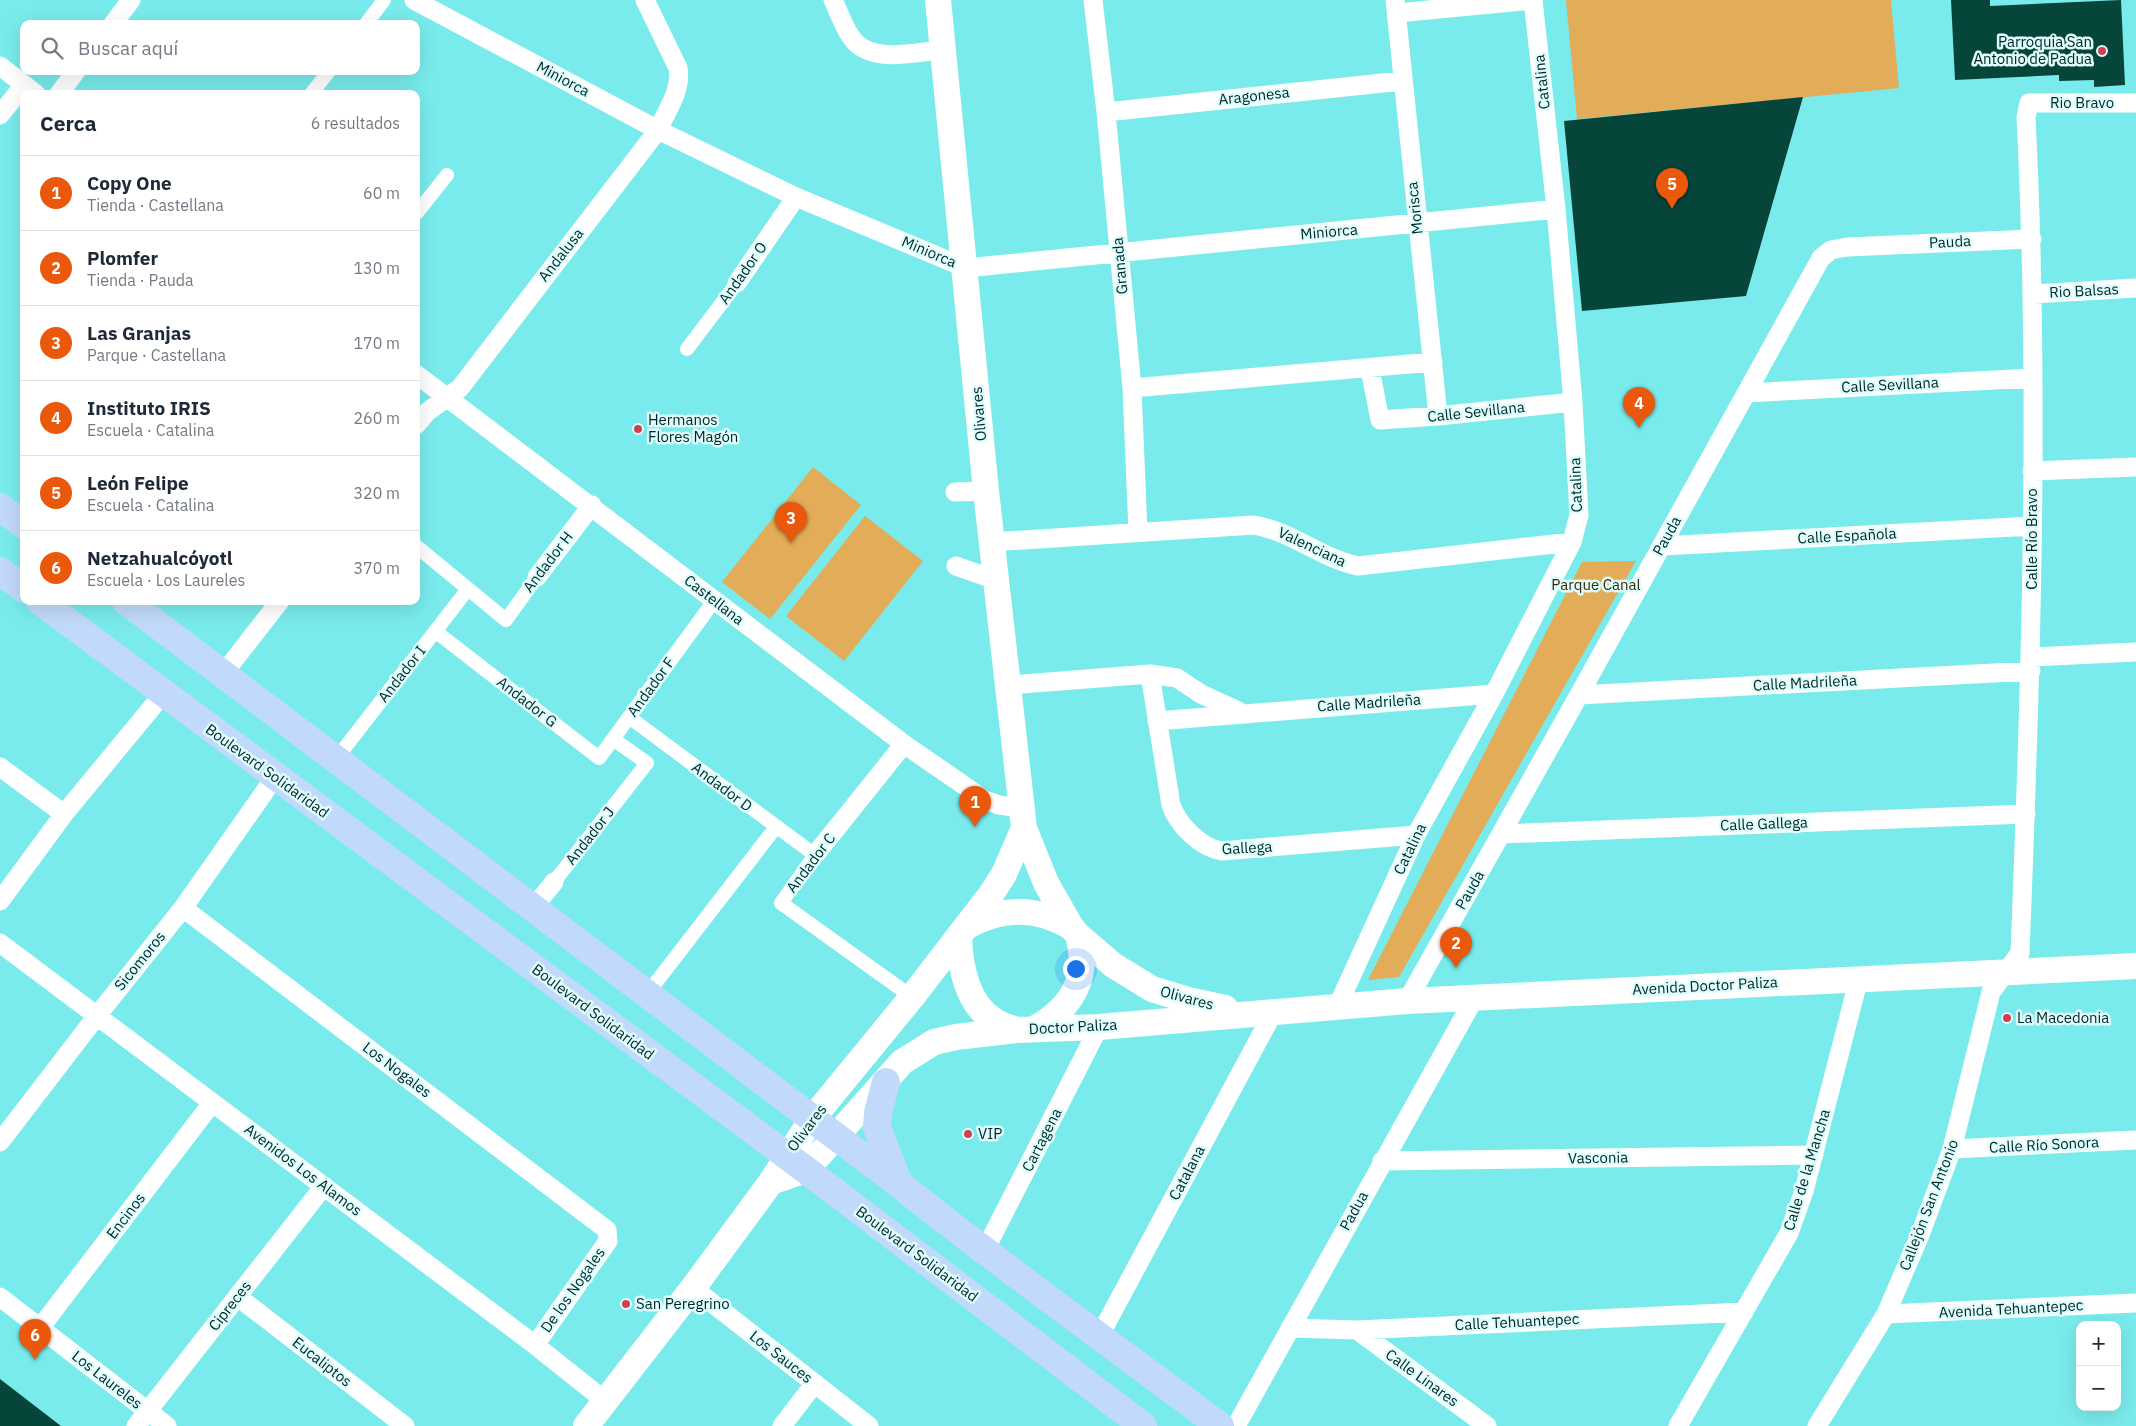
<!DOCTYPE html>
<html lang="es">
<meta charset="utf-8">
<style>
body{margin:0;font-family:"IBM Plex Sans",sans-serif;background:#f6f6f7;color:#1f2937}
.controls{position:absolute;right:15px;bottom:15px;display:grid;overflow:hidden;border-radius:10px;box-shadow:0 5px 20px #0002}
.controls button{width:45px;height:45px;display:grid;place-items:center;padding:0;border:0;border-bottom:1px solid #e0e1e3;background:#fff;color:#1f2937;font:25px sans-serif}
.you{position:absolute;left:1075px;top:968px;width:18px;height:18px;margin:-12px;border:4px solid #fff;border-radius:50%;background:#1a73e8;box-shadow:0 0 0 8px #1a73e833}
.badge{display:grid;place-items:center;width:32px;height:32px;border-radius:50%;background:#ea580c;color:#fff;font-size:16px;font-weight:700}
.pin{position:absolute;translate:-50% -41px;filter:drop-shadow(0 1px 2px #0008)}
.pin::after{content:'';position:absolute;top:26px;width:18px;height:15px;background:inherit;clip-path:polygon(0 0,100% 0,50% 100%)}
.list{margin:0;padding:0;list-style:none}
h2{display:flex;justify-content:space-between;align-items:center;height:65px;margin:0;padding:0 20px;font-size:21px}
h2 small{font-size:16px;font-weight:400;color:#747a83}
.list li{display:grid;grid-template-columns:32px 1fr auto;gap:15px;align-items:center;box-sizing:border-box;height:75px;padding:0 20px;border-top:1px solid #e0e1e3}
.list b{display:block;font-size:19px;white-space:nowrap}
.list p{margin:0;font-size:16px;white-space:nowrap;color:#747a83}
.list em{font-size:16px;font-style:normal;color:#747a83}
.icon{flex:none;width:28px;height:28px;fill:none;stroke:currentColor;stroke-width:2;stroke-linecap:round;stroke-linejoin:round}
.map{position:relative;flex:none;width:2136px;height:1426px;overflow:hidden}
.search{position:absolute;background:#fff;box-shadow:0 5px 20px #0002;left:20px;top:20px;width:400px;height:55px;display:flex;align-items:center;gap:12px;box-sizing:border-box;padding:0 18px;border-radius:10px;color:#747a83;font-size:19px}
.panel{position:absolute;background:#fff;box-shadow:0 5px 20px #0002;left:20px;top:90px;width:400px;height:515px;border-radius:10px}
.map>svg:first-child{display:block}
</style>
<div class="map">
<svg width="2136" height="1426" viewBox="0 0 2136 1426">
<rect width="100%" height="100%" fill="#79ebec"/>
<path fill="#e2ac58" d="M1566,0h325l8,88 -322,31z
M813,467l48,38 -91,114 -48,-37z
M865,516l58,45 -79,100 -58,-45z
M1636,561l-237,416 -31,3 214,-418z"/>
<path fill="#06453a" d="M1951,0h39v6l131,-6 4,85 -31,2v-7l-35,1v-6l-104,5z
M1803,97l-57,199 -164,15 -18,-190z
M0,1379l61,47h-61z"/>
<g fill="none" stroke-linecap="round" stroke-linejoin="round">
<path stroke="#fff" stroke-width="14" d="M366,24l18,-24
M311,94l18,-23
M416,214l31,-39
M687,349l50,-66
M416,546l90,74 31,-43
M435,631l164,127 14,-19
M629,717l186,138 -34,48 131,94
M336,759l132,-170
M554,882l93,-119 -34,-24 101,-138
M647,994l129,-167"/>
<path stroke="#fff" stroke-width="19" d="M414,0l244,130 138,67 170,71 590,-59
M833,0c7,14 14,38 28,47 22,14 56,5 81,3
M1093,0l13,112 26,276 6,144
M1395,0l43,416
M1397,13l136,-13
M113,24l18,-24
M0,66l36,28
M59,94l17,-23
M1106,112l296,-31
M0,115l24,-30
M737,283l59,-86
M2033,294l103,-6
M1370,369l10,51 58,-4 135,-14
M416,374l488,370 81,56 14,5 22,3
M1132,388l301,-26
M1746,393l287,-15
M416,425l11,-13 33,-24 198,-258c9,-20 24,-40 20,-62l-33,-68
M2032,471l104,-4
M955,492l31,-1
M992,542l262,-17c39,7 66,33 104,41l214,-24
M1662,546l370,-20
M956,566l40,14
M537,577l55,-72
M2031,657l105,-5
M223,674l57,-73
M1150,674l21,131c7,20 30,43 51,46l194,-16
M1009,685l141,-11 27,4 24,16 37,17
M1579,695l452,-24
M1157,721l337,-27
M0,767l64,47
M1501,834l525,-20
M815,855l89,-111
M0,901l64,-87 99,-120
M183,908l424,322 1,11 -73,104
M533,908l21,-26
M0,943l535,402 69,55
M1407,1001l172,-306 242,-437 10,-8 16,-3 185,-8
M1338,1005l78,-170 78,-141 78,-152 7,-27 -6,-113 -17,-193 -23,-209
M0,1142l96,-125 87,-109 92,-131
M1952,1149l184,-9
M1382,1161l432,-6
M984,1252l115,-225
M693,1288l176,138
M0,1297l167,129
M238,1297l167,129
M1886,1314l250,-11
M40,1328l172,-225
M1290,1328l67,2 387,-18
M1357,1330l130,96
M1100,1335l174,-324
M136,1426l188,-240
M782,1426l33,-43
M1236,1426l239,-429
M1678,1426l111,-193 15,-42 55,-213
M1817,1426l69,-112 34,-79 32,-86 39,-157 29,-39c11,-278 20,-558 6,-836l3,-14h107"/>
<path stroke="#fff" stroke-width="26" d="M938,0l48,491 38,337 22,55 25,44 7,8 35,30 39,24 36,11 37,8
M968,926c34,-19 69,-19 103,1
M959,937c1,29 8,68 36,84 6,4 14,6 21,9
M1034,1029c38,-21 56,-51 44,-94
M771,1182l35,-12 96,-108 32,-20 22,-5 60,-7 83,-3 308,-26 729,-35
M586,1426l107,-138 78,-106 41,-63 100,-122 80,-104 12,-19 20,-46"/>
<path stroke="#c1d9fa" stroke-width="28" d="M0,507l24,18
M0,571l24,18
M40,601l766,569 337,256
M126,601l773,583c104,84 214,161 321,242
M886,1082l-8,31 -1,14 22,57"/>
</g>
<g fill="#d04055" stroke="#dffdfd" stroke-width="2">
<circle cx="2102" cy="51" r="5"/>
<circle cx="638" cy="429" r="5"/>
<circle cx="2007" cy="1018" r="5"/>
<circle cx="968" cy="1134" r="5"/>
<circle cx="626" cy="1304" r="5"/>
</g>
<g text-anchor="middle" stroke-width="5" stroke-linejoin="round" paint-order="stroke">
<g font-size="15" fill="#002526" stroke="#dffdfd" text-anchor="start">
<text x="2092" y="47" text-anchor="end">Parroquia San<tspan x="2092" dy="17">Antonio de Padua</tspan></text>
<text x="648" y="425">Hermanos<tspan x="648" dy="17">Flores Magón</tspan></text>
<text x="2017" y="1023">La Macedonia</text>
<text x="978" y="1139">VIP</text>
<text x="636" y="1309">San Peregrino</text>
</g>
<g font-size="15" fill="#002526" stroke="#dffdfd">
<text transform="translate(563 79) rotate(28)" y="5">Miniorca</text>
<text transform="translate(1542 82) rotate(-96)" y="5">Catalina</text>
<text transform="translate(1254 96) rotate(-6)" y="5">Aragonesa</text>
<text x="2082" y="108">Rio Bravo</text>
<text transform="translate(1415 208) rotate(-96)" y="5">Morisca</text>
<text transform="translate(1329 232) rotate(-5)" y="5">Miniorca</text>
<text transform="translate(1950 242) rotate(-3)" y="5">Pauda</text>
<text transform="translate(929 252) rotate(23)" y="5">Miniorca</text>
<text transform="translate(561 255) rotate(-52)" y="5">Andalusa</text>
<text transform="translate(1120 266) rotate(-95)" y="5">Granada</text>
<text transform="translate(743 273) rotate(-55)" y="5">Andador O</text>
<text transform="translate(2084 291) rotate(-3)" y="5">Rio Balsas</text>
<text transform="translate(1890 385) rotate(-3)" y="5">Calle Sevillana</text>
<text transform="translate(1476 412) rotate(-6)" y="5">Calle Sevillana</text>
<text transform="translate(979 414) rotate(-95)" y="5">Olivares</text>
<text transform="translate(1576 485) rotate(-92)" y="5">Catalina</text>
<text transform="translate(1667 536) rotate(-61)" y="5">Pauda</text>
<text transform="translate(1847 536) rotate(-3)" y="5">Calle Española</text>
<text transform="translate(2032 539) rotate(-90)" y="5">Calle Río Bravo</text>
<text transform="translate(1312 547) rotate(25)" y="5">Valenciana</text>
<text transform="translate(548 562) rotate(-53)" y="5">Andador H</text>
<text transform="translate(714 600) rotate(38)" y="5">Castellana</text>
<text transform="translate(402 674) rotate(-52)" y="5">Andador I</text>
<text transform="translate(1805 683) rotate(-3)" y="5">Calle Madrileña</text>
<text transform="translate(651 687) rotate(-54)" y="5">Andador F</text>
<text transform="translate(527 702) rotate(38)" y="5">Andador G</text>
<text transform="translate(1369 703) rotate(-4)" y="5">Calle Madrileña</text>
<text transform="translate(267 771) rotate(36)" y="5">Boulevard Solidaridad</text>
<text transform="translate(722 787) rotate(37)" y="5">Andador D</text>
<text transform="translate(1764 824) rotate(-2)" y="5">Calle Gallega</text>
<text transform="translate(590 836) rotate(-52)" y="5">Andador J</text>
<text transform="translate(1247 848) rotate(-3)" y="5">Gallega</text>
<text transform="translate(1410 849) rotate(-64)" y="5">Catalina</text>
<text transform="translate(811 863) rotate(-53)" y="5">Andador C</text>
<text transform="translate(1470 890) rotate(-60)" y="5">Pauda</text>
<text transform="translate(140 961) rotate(-51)" y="5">Sicomoros</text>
<text transform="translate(1705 986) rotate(-3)" y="5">Avenida Doctor Paliza</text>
<text transform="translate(1187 998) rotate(15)" y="5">Olivares</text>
<text transform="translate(593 1012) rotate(37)" y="5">Boulevard Solidaridad</text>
<text transform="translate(1073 1027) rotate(-3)" y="5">Doctor Paliza</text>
<text transform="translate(397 1070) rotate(37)" y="5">Los Nogales</text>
<text transform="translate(807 1128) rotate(-53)" y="5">Olivares</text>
<text transform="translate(1042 1140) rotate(-63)" y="5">Cartagena</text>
<text transform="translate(2044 1145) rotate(-3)" y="5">Calle Río Sonora</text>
<text transform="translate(1598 1158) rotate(-1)" y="5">Vasconia</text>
<text transform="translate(303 1170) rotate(37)" y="5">Avenidos Los Alamos</text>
<text transform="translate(1807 1170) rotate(-73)" y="5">Calle de la Mancha</text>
<text transform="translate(1187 1173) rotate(-62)" y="5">Catalana</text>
<text transform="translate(1929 1205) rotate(-69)" y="5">Callejón San Antonio</text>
<text transform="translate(1354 1211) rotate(-61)" y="5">Padua</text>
<text transform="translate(126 1216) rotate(-53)" y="5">Encinos</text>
<text transform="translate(917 1254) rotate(37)" y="5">Boulevard Solidaridad</text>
<text transform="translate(573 1290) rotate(-55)" y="5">De los Nogales</text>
<text transform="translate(230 1306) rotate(-52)" y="5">Cipreces</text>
<text transform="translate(2011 1309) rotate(-3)" y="5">Avenida Tehuantepec</text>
<text transform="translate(1517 1322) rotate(-3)" y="5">Calle Tehuantepec</text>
<text transform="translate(781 1357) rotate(38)" y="5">Los Sauces</text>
<text transform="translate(322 1362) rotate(38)" y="5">Eucaliptos</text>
<text transform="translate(1422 1378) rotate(36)" y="5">Calle Linares</text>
<text transform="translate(107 1380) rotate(38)" y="5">Los Laureles</text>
</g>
<g font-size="15" fill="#402902" stroke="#dffdfd">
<text x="1596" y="590">Parque Canal</text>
</g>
</g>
</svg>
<div class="controls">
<button>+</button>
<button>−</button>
</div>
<div class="you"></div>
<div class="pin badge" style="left:975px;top:827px">1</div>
<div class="pin badge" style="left:1456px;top:968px">2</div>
<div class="pin badge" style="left:791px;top:543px">3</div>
<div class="pin badge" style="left:1639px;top:428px">4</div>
<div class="pin badge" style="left:1672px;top:209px">5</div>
<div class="pin badge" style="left:35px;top:1360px">6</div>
<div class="search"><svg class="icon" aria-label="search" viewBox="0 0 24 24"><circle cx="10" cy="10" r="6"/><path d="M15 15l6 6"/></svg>Buscar aquí</div>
<section class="panel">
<h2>Cerca<small>6 resultados</small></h2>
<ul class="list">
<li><span class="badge">1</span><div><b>Copy One</b><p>Tienda · Castellana</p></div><em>60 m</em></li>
<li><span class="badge">2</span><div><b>Plomfer</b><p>Tienda · Pauda</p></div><em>130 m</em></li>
<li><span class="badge">3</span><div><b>Las Granjas</b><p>Parque · Castellana</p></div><em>170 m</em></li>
<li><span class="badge">4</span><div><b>Instituto IRIS</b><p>Escuela · Catalina</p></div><em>260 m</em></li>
<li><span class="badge">5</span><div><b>León Felipe</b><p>Escuela · Catalina</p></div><em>320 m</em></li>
<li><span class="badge">6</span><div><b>Netzahualcóyotl</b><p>Escuela · Los Laureles</p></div><em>370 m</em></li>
</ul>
</section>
</div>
